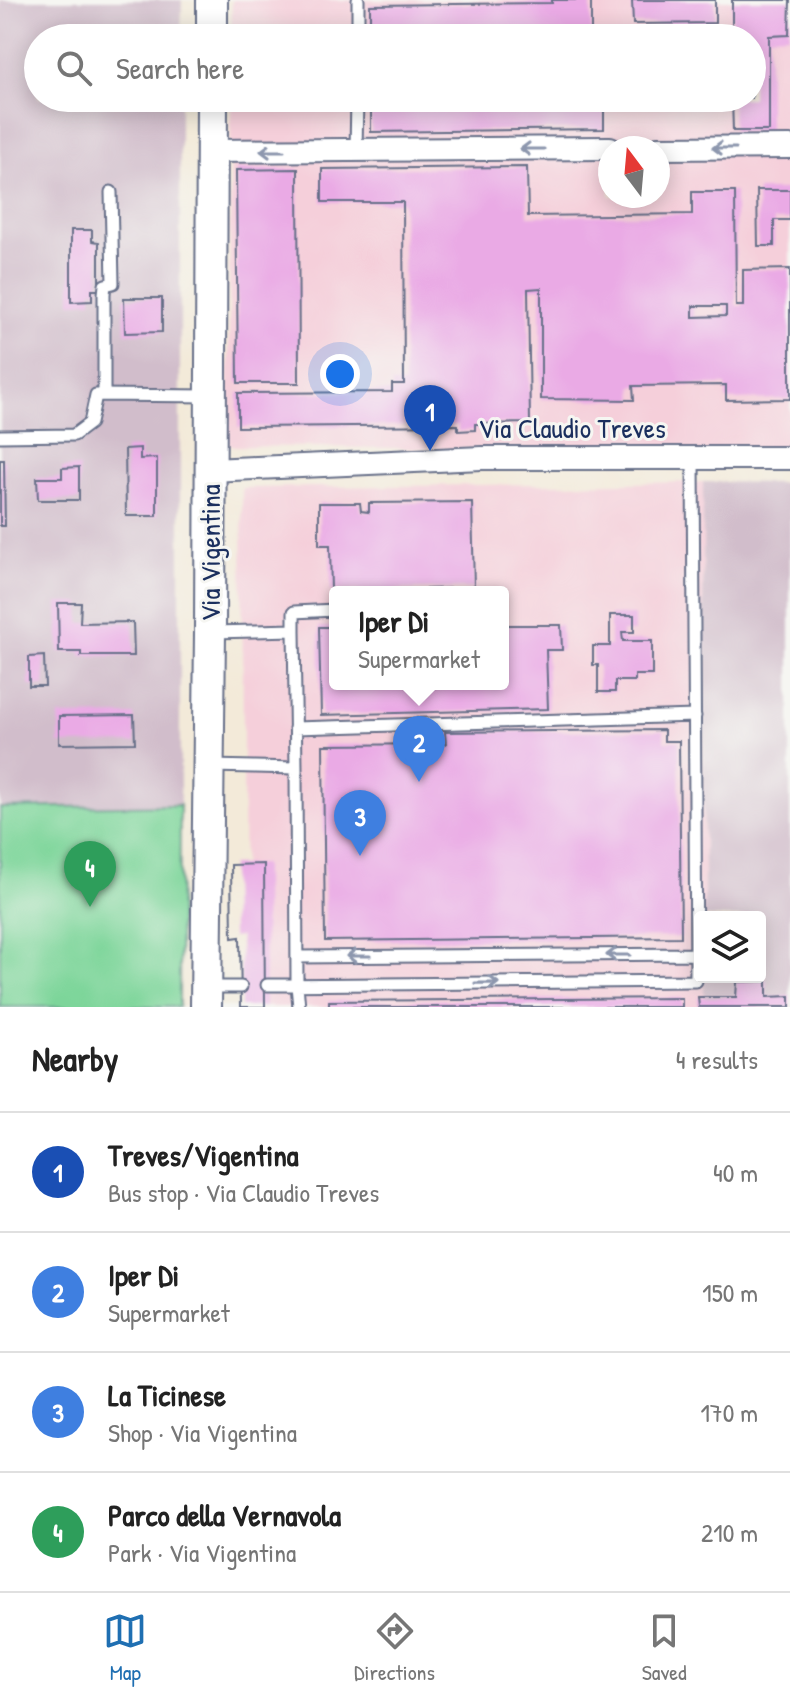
<!DOCTYPE html>
<meta charset="utf-8">
<style>
body{margin:0;font-family:"Patrick Hand",sans-serif;background:#f6f6f6;color:#222}
.controls{position:absolute;right:24px;bottom:24px;display:grid;overflow:hidden;border-radius:8px;box-shadow:0 4px 20px #0003}
.controls button{width:72px;height:72px;display:grid;place-items:center;padding:0;border:0;border-bottom:2px solid #e0e0e0;background:#fff;color:#222;font:40px sans-serif}
.compass{position:absolute;left:598px;top:136px;width:72px;height:72px;border-radius:50%;background:#fff;box-shadow:0 4px 20px #0003;rotate:344deg}
.you{position:absolute;left:340px;top:374px;width:28px;height:28px;margin:-20px;border:6px solid #fff;border-radius:50%;background:#1a73e8;box-shadow:0 0 0 12px #1a73e833}
.badge{display:grid;place-items:center;width:52px;height:52px;border-radius:50%;background:#1f6fb2;color:#fff;font-size:26px;font-weight:700}
.pin{position:absolute;translate:-50% -66px;filter:drop-shadow(0 2px 4px #0008)}
.pin::after{content:'';position:absolute;top:42px;width:28px;height:24px;background:inherit;clip-path:polygon(0 0,100% 0,50% 100%)}
.popup{position:absolute;left:329px;top:586px;width:180px;height:104px;box-sizing:border-box;display:grid;place-content:center;border-radius:8px;background:#fff;filter:drop-shadow(0 2px 6px #0005);font-size:26px;white-space:nowrap;color:#767676}
.popup b{font-size:30px;color:#222}
.popup::after{content:'';position:absolute;left:50%;top:100%;margin-left:-16px;border:16px solid transparent;border-top-color:#fff}
.list{margin:0;padding:0;list-style:none}
h2{display:flex;justify-content:space-between;align-items:center;height:104px;margin:0;padding:0 32px;font-size:34px}
h2 small{font-size:26px;font-weight:400;color:#767676}
.list li{display:grid;grid-template-columns:52px 1fr auto;gap:24px;align-items:center;box-sizing:border-box;height:120px;padding:0 32px;border-top:2px solid #e0e0e0}
.list b{display:block;font-size:30px;white-space:nowrap}
.list p{margin:0;font-size:26px;white-space:nowrap;color:#767676}
.list em{font-size:26px;font-style:normal;color:#767676}
.icon{flex:none;width:44px;height:44px;fill:none;stroke:currentColor;stroke-width:2;stroke-linecap:round;stroke-linejoin:round}
.map{position:relative;flex:none;width:790px;height:1007px;overflow:hidden}
.search{position:absolute;background:#fff;box-shadow:0 4px 20px #0003;left:24px;right:24px;top:24px;height:88px;display:flex;align-items:center;gap:20px;box-sizing:border-box;padding:0 28px;border-radius:44px;color:#767676;font-size:30px}
.sheet{height:584px;background:#fff}
nav{display:flex;justify-content:space-around;align-items:center;box-sizing:border-box;height:112px;border-top:2px solid #e0e0e0;background:#fff;font-size:22px;color:#767676}
nav a{display:grid;justify-items:center;gap:4px}
nav .on{color:#1f6fb2}
.map>svg:first-child{display:block}
</style>
<div class="map">
<svg width="790" height="1007" viewBox="0 0 790 1007">
<rect width="100%" height="100%" fill="#f6f6f2"/>
<filter id="ink" filterUnits="userSpaceOnUse"><feTurbulence type="fractalNoise" baseFrequency=".0125" numOctaves="2"/><feDisplacementMap in="SourceGraphic" scale="16" xChannelSelector="R" yChannelSelector="G"/><feConvolveMatrix kernelMatrix="1 2 1 2 8 2 1 2 1" color-interpolation-filters="sRGB"/></filter>
<filter id="wash" filterUnits="userSpaceOnUse"><feTurbulence type="fractalNoise" baseFrequency=".006" numOctaves="4" result="noise"/><feDisplacementMap in="SourceGraphic" scale="32" xChannelSelector="R" yChannelSelector="G"/><feGaussianBlur stdDeviation="1.8" result="paint"/><feColorMatrix in="noise" values="0 0 0 0 0 0 0 0 0 0 0 0 0 0 0 0 0 1.4 0 .05"/><feComposite in="paint" operator="in"/></filter>
<g filter="url(#wash)">
<rect width="100%" height="100%" fill="#f3ead9"/>
<path fill="#f5cfda" fill-rule="evenodd" d="M232,0h558v453l-562,-7 3,-348h521v-60h-521zM610,148h48v48h-48z
M703,482l1,435h-4v60h4v30h-460l-2,-519zM335,592h168v92h-168z"/>
<path fill="#d1bdcb" d="M0,0h182l-1,38h-143v60h142v707l-180,3z
M703,482l87,1v524h-86v-30h56v-60h-56z"/>
<path fill="#7dd59a" stroke="#4c827c" stroke-width="2" d="M180,805l-1,202h-179v-199z"/>
<g id="blocks">
<path fill="#eaaae5" fill-rule="evenodd" d="M552,0h39v38h-221v-33l182,-2z
M632,0h83v23l-82,1z
M732,0h58l-1,35 -20,1v95h-36l-1,-33h20v-60h-20z
M371,98h221v8h12v23l-233,3z
M527,167l1,49 164,-2v-22h43l1,114h7v-36l47,-1v130l-64,1v-15l-93,1 1,14 -93,-1v-111l-13,1 2,134 -55,1v6l-17,1v-6l-220,2v-34l154,-1v-8h12l-1,-182h-81v-33zM693,306h33v10l-33,1z
M298,169l1,214h-61l-2,-213z
M757,190h33v30h-16v26h-16z
M71,230h21v11l7,1v48h-7v11l-21,1z
M124,298h38v34l-37,1z
M140,448v11l17,-1v58h-31l-1,-67z
M0,460h4l1,66h-5z
M79,467v33h-41l-1,-22h25v-10z
M472,502l2,86 -143,3 -1,-46h-11v-42h41l1,8 8,1v-9z
M58,603h23l-1,20 53,-1 1,34h-53v-4h-22z
M610,615h24v17h-12l1,9h29v34h-17v6h-20v11h-17v-27h-5v-19h17z
M503,625h58l1,25h-16l2,59 -227,6 -2,-88h16v57h168z
M44,656l1,30h-16v-29z
M134,715l1,28 -76,1v-28z
M664,730v11h15l2,196 -356,4 -2,-196 123,-1 -1,-12z
M264,864l1,143h-24l-1,-70 -8,1 -1,-73z
M767,981v16l23,-1v11h-91l-1,-10h38l1,-15z
M682,998v9h-353v-6z"/>
</g>
</g>
<g filter="url(#ink)">
<use href="#blocks" fill-opacity="0" stroke="#677089" stroke-width="2"/>
<g fill="none" stroke-linecap="round" stroke-linejoin="round">
<g stroke="#677089" stroke-width="15">
<path id="lane" d="M358,38v-38
M356,150l1,-52
M104,395v-101l1,-9 8,-2 -2,-91
M0,436l74,-1 16,-12 6,-28 115,1
M294,630v-18l41,-2
M213,632l81,-2 2,138
M295,728l400,-12
M211,766l85,2 1,217 2,22
M297,957l399,-3
M267,985l429,-4 -3,-523
M206,987h35"/>
</g>
<g stroke="#677089" stroke-width="26">
<path id="street" d="M658,148l132,-1
M212,151l398,-3
M211,470l271,-12h308"/>
</g>
<g stroke="#677089" stroke-width="34">
<path id="secondary" d="M212,0v38
M206,1007l4,-375 2,-534"/>
</g>
<use href="#lane" stroke="#fff" stroke-width="11"/>
<use href="#street" stroke="#fff" stroke-width="22"/>
<use href="#secondary" stroke="#fff" stroke-width="30"/>
</g>
<defs><path id="oneway-shaft" d="M-6 0H5M1.5-3L5.5 0L1.5 3" fill="none" stroke-width="1.6" stroke-linecap="round" stroke-linejoin="round" transform="scale(2)"/></defs>
<g stroke="#8d97ae">
<use href="#oneway-shaft" transform="translate(724 148) rotate(180)"/>
<use href="#oneway-shaft" transform="translate(532 149) rotate(180)"/>
<use href="#oneway-shaft" transform="translate(272 151) rotate(180)"/>
<use href="#oneway-shaft" transform="translate(618 955) rotate(180)"/>
<use href="#oneway-shaft" transform="translate(358 956) rotate(180)"/>
<use href="#oneway-shaft" transform="translate(487 983) rotate(-1)"/>
</g>
</g>
<g text-anchor="middle" stroke-width="6" stroke-linejoin="round" paint-order="stroke">
<g font-size="28" fill="#1b2f5e" stroke="#f6f6f2">
<text x="572" y="438">Via Claudio Treves</text>
<text transform="translate(210 553) rotate(-90)" y="10">Via Vigentina</text>
</g>
</g>
</svg>
<div class="controls">
<button><svg class="icon" aria-label="layers" viewBox="0 0 24 24"><path d="M12 4l9 5-9 5-9-5zM3 14l9 5 9-5"/></svg></button>
</div>
<svg class="compass" viewBox="-18 -18 36 36"><path d="M0-13l5 13h-10z" fill="#e53935"/><path d="M0 13l5-13h-10z" fill="#767676"/></svg>
<div class="you"></div>
<div class="pin badge" style="left:430px;top:451px;background:#1a4fb4">1</div>
<div class="pin badge" style="left:419px;top:782px;background:#3f7fe0">2</div>
<div class="popup"><b>Iper Di</b>Supermarket</div>
<div class="pin badge" style="left:360px;top:856px;background:#3f7fe0">3</div>
<div class="pin badge" style="left:90px;top:907px;background:#2e9e5b">4</div>
<div class="search"><svg class="icon" aria-label="search" viewBox="0 0 24 24"><circle cx="10" cy="10" r="6"/><path d="M15 15l6 6"/></svg>Search here</div>
</div>
<section class="sheet">
<h2>Nearby<small>4 results</small></h2>
<ul class="list">
<li><span class="badge" style="background:#1a4fb4">1</span><div><b>Treves/Vigentina</b><p>Bus stop · Via Claudio Treves</p></div><em>40 m</em></li>
<li><span class="badge" style="background:#3f7fe0">2</span><div><b>Iper Di</b><p>Supermarket</p></div><em>150 m</em></li>
<li><span class="badge" style="background:#3f7fe0">3</span><div><b>La Ticinese</b><p>Shop · Via Vigentina</p></div><em>170 m</em></li>
<li><span class="badge" style="background:#2e9e5b">4</span><div><b>Parco della Vernavola</b><p>Park · Via Vigentina</p></div><em>210 m</em></li>
</ul>
</section>
<nav>
<a class="on"><svg class="icon" aria-label="map" viewBox="0 0 24 24"><path d="M3 6l6-2 6 2 6-2v14l-6 2-6-2-6 2zM9 4v14M15 6v14"/></svg>Map</a>
<a><svg class="icon" aria-label="directions" viewBox="0 0 24 24"><path d="M12 3l9 9-9 9-9-9zM9 14v-3h6M13 9l2 2-2 2"/></svg>Directions</a>
<a><svg class="icon" aria-label="saved" viewBox="0 0 24 24"><path d="M7 4h10v16l-5-4-5 4z"/></svg>Saved</a>
</nav>
